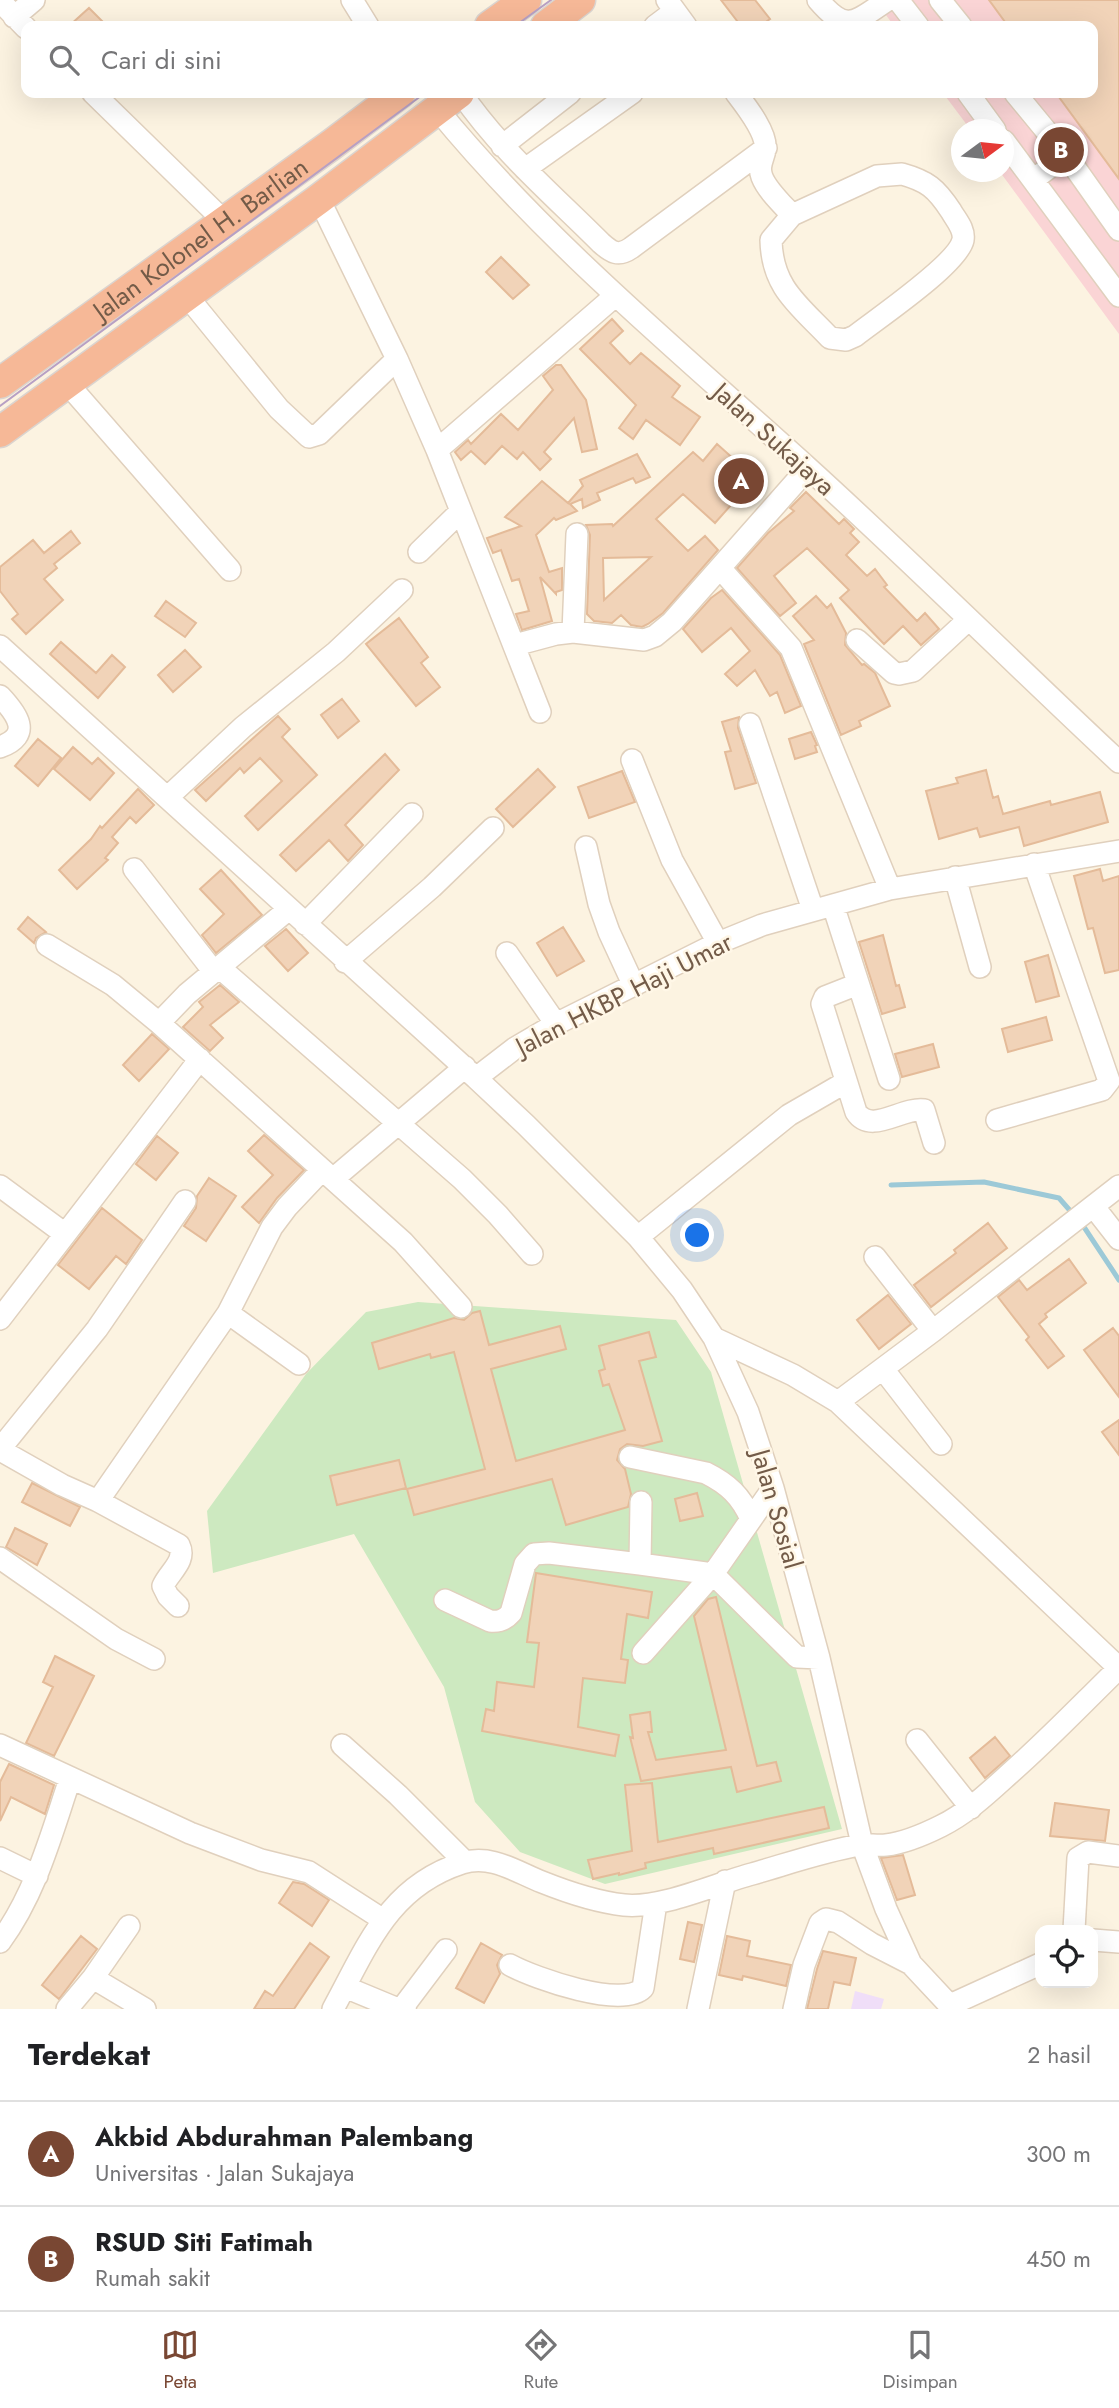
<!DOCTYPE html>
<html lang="id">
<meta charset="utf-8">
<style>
body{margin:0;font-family:Jost,sans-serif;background:#f6f6f6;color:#202124}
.controls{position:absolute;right:21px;bottom:21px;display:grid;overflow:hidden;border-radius:14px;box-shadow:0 7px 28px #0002}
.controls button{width:63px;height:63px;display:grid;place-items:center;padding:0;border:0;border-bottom:2px solid #e0e0e0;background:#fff;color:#202124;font:35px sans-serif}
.compass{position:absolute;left:951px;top:119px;width:63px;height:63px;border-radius:50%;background:#fff;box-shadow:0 7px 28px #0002;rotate:75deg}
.you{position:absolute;left:698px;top:1236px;width:24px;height:24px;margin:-18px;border:5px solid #fff;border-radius:50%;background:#1a73e8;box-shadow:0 0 0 10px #1a73e833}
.badge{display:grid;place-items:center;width:46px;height:46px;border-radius:50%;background:#794733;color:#fff;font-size:23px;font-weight:700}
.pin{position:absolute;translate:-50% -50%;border:4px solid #fff;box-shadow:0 2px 7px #0006}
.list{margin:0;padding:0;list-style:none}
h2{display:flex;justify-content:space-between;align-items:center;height:91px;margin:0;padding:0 28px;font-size:30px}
h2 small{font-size:23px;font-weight:400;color:#757577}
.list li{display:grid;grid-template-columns:46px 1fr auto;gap:21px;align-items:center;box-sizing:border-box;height:105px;padding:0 28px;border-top:2px solid #e0e0e0}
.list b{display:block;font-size:26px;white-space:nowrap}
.list p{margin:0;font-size:23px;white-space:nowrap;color:#757577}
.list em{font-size:23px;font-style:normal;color:#757577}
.icon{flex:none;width:38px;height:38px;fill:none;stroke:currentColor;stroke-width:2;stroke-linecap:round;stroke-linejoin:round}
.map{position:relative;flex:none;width:1119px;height:2009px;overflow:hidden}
.search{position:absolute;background:#fff;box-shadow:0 7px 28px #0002;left:21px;right:21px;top:21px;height:77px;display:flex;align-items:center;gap:18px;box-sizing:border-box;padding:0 24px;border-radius:14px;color:#757577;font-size:26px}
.sheet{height:301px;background:#fff}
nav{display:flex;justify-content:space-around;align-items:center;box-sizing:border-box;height:98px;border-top:2px solid #e0e0e0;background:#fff;font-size:19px;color:#757577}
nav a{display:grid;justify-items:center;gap:4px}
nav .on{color:#794733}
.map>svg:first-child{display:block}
</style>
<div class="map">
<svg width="1119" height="2009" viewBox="0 0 1119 2009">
<rect width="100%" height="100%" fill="#fcf3e1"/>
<path fill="#f0def8" d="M855,1991l29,8 -3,10h-30z"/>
<path fill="#fad4d5" d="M875,0h244v334l-119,-162h4v-42l-34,-1 -27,-36h150v-67h-199z"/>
<path fill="#cde9c0" d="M418,1302l258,18 35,52 131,457 -237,55 -85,-32 -45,-50 -31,-115 -90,-153 -141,39 -6,-62 99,-137 60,-62z"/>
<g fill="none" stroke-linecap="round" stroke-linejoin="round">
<path stroke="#9cc9d7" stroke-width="5" d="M891,1185l93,-3 75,16 14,16
M1080,1221l39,59"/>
</g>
<path fill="#f1d3b8" stroke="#e4bb99" stroke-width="2" fill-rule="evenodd" d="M721,0h34l15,19 -10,7h-19z
M989,0h130v179l-63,-86h37v-67h-85z
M89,8l18,18h-38z
M501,257l28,28 -16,14 -27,-27z
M612,319l11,12 -13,12 20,21 11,-11 39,33 -8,11 28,20 -20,28 -34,-25 -13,19 -14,-11 17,-23 -56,-56z
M556,365h5l25,35 11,49 -15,3 -8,-34 -30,34 7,7 -11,11 -17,-18 -6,7 -15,-13 -17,18 -14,-13 -10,9 -6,-8 13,-12 3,4 30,-30 17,16 35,-40 -10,-14z
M717,444l38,34 -40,45 -32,-29 -27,25 32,32 17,-15 13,14 -55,63 -15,11 -6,3 -11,-2 -10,-10 -9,8 -18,-2 -7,-7 3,-79 -4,-10 26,-1 1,2 80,-74 10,9zM651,557l-47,43 -1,-42z
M637,454l13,23 -14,6 -3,-5 -36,15 3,7 -17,8 -1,-9 -12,5 7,7 -21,9 -2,-2 -18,17 13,37 13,-4v22l-6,2v2l-16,-17 12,44 -30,9 -6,-16 13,-3 -10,-32 -7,2 -11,-31 -8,3 -6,-15 34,-12 -16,-9 37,-36 26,22 15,-17 -3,-6z
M806,492l33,32 5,-5 10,10 -4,4 9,9 -13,13 21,21 8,-7 12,16 -3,2 33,34 8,-8 14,16 -18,16 -18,-19 -19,18 -44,-46 9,-8 -42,-42 -33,28 22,27 -16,13 -43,-48 31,-35 26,-22 -4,-3z
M71,531l9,12 -26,21 3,4 -13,11 19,21 -37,34 -14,-15 6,-5 -18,-23v-24l33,-27 11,13z
M722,590l58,65 21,51 -16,7 -8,-21 -7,4 -15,-26 -18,16 -12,-12 25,-23 -19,-23 -29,24 -19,-23 28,-31z
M816,596l11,12 4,-4 15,29 -1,12 17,20 2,-1 11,9 15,33 -31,15 2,5 -20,9 -37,-91 10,-4 -21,-24z
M166,601l30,22 -11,14 -30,-21z
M399,618l29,39 -7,6 19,24 -24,19 -50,-62z
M61,642l35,31 16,-18 13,12 -27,31 -48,-44z
M185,650l16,17 -28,25 -15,-17z
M342,699l17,22 -21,17 -17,-23z
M278,716l12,13 -8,8 35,38 -59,55 -13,-14 37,-35 -22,-23 -16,15 -4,-5 -34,33 -11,-11z
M739,717l-1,11 18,55 -21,6 -10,-37 6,-1 -9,-29z
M811,732l6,13 -2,1 2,6 -22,7 -6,-20z
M38,739l23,19 -23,28 -23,-20z
M73,747l19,17 6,-6 16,15 -24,27 -36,-31z
M385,754l14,16 -54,55 18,20 -15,16 -19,-21 -33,31 -16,-16z
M538,769l17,18 -42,40 -17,-18z
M986,770l7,28 5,-2 5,18 47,-13 1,4 49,-13 8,30 -84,24 -5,-19 -39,10 -3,-9 -38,11 -13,-48 32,-8 -2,-5z
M622,771l13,31 -46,16 -11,-31z
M138,789l16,16 -18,18 -6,-6 -18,20 6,6 -13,15 3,2 -31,29 -18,-19 32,-31 9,-13 2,2z
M1100,869l3,12 16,-5v94l-14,3 -12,-45 -5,1 -14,-53z
M221,870l41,45 -46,38 -14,-18 22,-21 -24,-25z
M28,917l18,15 -10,6 -2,5 -16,-14z
M563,927l21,34 -27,15 -20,-33z
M286,929l22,24 -20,18 -23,-25z
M883,935l13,51 3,-1 6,22 -23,7 -23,-72z
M1048,955l11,41 -23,6 -11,-40z
M220,985l19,17 -29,23 13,13 -13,13 -27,-24 20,-20 -4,-5z
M1046,1017l6,23 -44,12 -6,-23z
M152,1034l17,15 -30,32 -16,-16z
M933,1044l6,23 -37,10 -7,-23z
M264,1135l40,35 -27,28 -18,25 -17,-16 31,-32 -25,-24z
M157,1136l21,17 -22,27 -20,-16z
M209,1178l27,18 -30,45 -22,-15 12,-18 1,-12z
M102,1208l40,32 -16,24 -10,-8 -27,33 -31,-24z
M988,1223l19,25 -76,59 -17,-22 42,-32 -2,-3z
M1069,1259l17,24 -41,31 2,3 -8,7 25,32 -16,12 -22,-28 3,-3 -31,-40 21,-17 8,10z
M888,1295l23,29 -32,25 -22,-29z
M480,1311l9,34 71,-19 6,23 -75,20 25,92 109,-31 -16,-46 -6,2 -4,-15 6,-2 -6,-23 50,-14 7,25 -17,4 23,80 -19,5 -16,-2 -7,5 -3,11 8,9 6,25 -3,13 -62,18 -14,-46 -138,36 -7,-26 78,-20 -31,-117 -23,6 -1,-4 -51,15 -7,-26 82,-25 10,2 8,-7z
M1113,1328l6,8v61l-35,-47z
M1119,1420v35l-17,-23z
M399,1460l7,28 -69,17 -7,-29z
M32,1483l48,24 -10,19 -48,-24z
M697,1493l6,23 -23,5 -5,-22z
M15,1528l32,16 -10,21 -31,-18z
M536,1573l116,19 -4,26 -21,-4 -6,45 7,1 -3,23 -42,-5 -5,49 41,8 -4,21 -133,-25 4,-22 8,2 3,-29 37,5 5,-44 -12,-1z
M716,1597l41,169 19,-4 5,19 -44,11 -6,-25 -90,14 -11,-44 3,1 -3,-23 20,-3 2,20h-4l8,28 70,-10 -32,-134 14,-17z
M55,1656l39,20 -40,80 -28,-13 27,-56 -10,-5z
M995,1737l15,19 -25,22 -15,-20z
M9,1764l45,21 -9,29 -34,-17 -11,24v-39z
M652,1783l6,59 166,-35 5,21 -115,26 -1,-6 -68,15 1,5 -27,7v-2l-26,6 -5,-19 44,-9 -7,-66z
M1055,1803l54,7 -4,31 -55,-5z
M903,1855l12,40 -18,5 -16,-42z
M293,1882l11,2 25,16 -17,26 -33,-23z
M688,1922l14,3 -8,37 -14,-3z
M81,1936l16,13 -38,50 -17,-14z
M727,1936l23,5 -3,15 44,9 -5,21 -43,-10 -1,4 -23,-5z
M310,1943l19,14 -35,52h-40l11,-18 8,5z
M481,1943l21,12 -5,10 3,9 -16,29 -28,-15z
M823,1951l33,7 -6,27 -16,-3 -6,27h-21l10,-40z"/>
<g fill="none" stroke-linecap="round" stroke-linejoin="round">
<g stroke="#e0d0bd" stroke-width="24">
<path id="minor" d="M352,0l16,26
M667,0l19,26
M818,0c30,35 37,21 70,0
M898,0l20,26
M940,0l21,26
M0,1l26,27
M14,17l20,-17
M655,26l20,-15
M93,93l131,128
M461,93c39,57 91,101 140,150 10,9 17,14 30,5l135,-100
M736,93c10,13 32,41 29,57 -2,10 -7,16 -3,27 5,13 20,27 30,38
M968,93l27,37
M1015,93l51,62 53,75
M437,109c109,133 243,243 370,358 106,96 207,197 312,295
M1004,141l115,155
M502,146l68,-53
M525,169l107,-76
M902,174c25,7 34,14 49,37 5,9 14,18 12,29 -5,24 -85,78 -108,96l-9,4 -16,-2c-31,-33 -58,-50 -59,-98l21,-25 85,-39z
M1033,180l33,-25
M319,199l78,160 40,91 103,262
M187,296l92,113 30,28 10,-3 78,-75
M66,382l164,188
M437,450l178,-154
M419,552l42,-41
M720,568l71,80 99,241
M573,632l4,-98
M857,640l37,33 5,1 14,-3 55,-51
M515,645l41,-11 17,-2 71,8 11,-4 17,-14 136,-154
M0,646l476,432 39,-30 41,-24 162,-81 44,-18 128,-36 229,-38
M0,696c17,18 33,39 0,51
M750,724l63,186
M632,760l40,100 46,83
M168,797l75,-70 93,-75 66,-62
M586,847l13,57 10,28 25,54
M134,869l80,103
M955,877l25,90
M833,905l56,174
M305,924l107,-110
M47,945l66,40 46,38 244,219 58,65
M507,953l49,71
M345,962l87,-75 61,-59
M219,967l243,212 36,36 34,39
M858,984l-33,13 -3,7 34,108c15,23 46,-5 68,-2l10,33
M159,1023l28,-29 102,-85
M476,1078l50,47 112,112 44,53 32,48 34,74 25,76 46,170 43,186 24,65 25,55 42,45
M997,1120l105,-30 7,-9 -75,-217
M333,1179l132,-112
M0,1186l65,48
M1094,1207l25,32
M638,1237l151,-122 57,-33
M875,1257l58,74
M228,1313l71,51
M0,1319l200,-260
M714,1338l79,37 45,27 281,266
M883,1369l58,75
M838,1402l95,-71 186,-145
M0,1449l97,-120 88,-128
M0,1450l62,35 36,16 81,44c8,16 -10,27 -16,41l5,10 10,10
M630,1457l76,16c22,11 35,23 45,46
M98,1501l130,-188 44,-86 15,-20 35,-37
M641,1502l-1,62 73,10 84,83 22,1
M0,1558l116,81 38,20
M445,1600l45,21c9,1 15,-1 21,-8l14,-49 9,-10 15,-1 91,11
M643,1653l70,-79 60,-86
M917,1740l54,68
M0,1745l190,88 71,27 48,12 73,47
M342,1745l56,50 67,67
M0,1858l37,18
M1074,1930l4,-72 10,-6 31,4
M1093,1940l26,2
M0,1942c36,-49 51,-107 70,-163
M510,1965c26,14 113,44 133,23l13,-85
M93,1978l52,31
M345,1987l53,22
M950,2005l90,-41
M67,2009l26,-31 36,-52
M333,2009c34,-62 55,-122 129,-146 30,-9 54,9 80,19 25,10 55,20 82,23 37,4 91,-21 128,-31 35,-10 72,-23 108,-29 8,-1 17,1 26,0 18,-2 39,-11 55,-19 26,-13 46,-32 67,-51 39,-34 74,-71 111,-107
M405,2009l1,-6 40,-53
M698,2009l27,-128
M794,2009l10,-44 16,-42 6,-4 12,3 34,22 39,20"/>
</g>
<g stroke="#dbd4cf" stroke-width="33">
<g id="highway">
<path d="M490,26l36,-26"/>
<path d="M546,26l34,-26"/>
<path id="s1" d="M0,383l331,-238 69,-52"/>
<path d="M0,432l319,-233 140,-106"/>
</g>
</g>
<use href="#minor" stroke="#fff" stroke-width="21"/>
<use href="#highway" stroke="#f6b897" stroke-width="30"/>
<path stroke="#b7a0c4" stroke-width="2" d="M515,26l36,-26
M0,406l425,-313"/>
</g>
<g text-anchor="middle" stroke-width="5" stroke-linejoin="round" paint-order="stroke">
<g font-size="26" fill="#735b48" stroke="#fff7e7">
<text dy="9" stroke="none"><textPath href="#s1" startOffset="247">Jalan Kolonel H. Barlian</textPath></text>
<text transform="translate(774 439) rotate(42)" y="9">Jalan Sukajaya</text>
<text transform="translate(624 994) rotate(-27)" y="9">Jalan HKBP Haji Umar</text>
<text transform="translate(777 1509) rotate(74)" y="9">Jalan Sosial</text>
</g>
</g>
</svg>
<div class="controls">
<button><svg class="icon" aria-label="locate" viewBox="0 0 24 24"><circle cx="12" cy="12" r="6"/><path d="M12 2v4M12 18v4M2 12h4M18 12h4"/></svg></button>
</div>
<svg class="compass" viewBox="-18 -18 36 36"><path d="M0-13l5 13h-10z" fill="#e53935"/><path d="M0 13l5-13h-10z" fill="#757577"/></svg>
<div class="you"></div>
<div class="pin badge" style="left:741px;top:481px">A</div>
<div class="pin badge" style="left:1061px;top:150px">B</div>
<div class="search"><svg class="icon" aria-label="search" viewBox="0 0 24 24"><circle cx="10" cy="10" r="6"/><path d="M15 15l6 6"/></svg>Cari di sini</div>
</div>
<section class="sheet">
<h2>Terdekat<small>2 hasil</small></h2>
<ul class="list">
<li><span class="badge">A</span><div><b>Akbid Abdurahman Palembang</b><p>Universitas · Jalan Sukajaya</p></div><em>300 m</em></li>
<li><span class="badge">B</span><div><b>RSUD Siti Fatimah</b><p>Rumah sakit</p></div><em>450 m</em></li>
</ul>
</section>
<nav>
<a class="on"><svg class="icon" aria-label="map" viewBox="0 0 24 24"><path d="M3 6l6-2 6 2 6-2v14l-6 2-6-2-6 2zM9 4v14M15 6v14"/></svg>Peta</a>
<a><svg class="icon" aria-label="directions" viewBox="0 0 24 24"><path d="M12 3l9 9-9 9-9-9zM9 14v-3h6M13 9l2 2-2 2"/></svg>Rute</a>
<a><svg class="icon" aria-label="saved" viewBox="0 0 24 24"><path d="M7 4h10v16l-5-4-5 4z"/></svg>Disimpan</a>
</nav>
